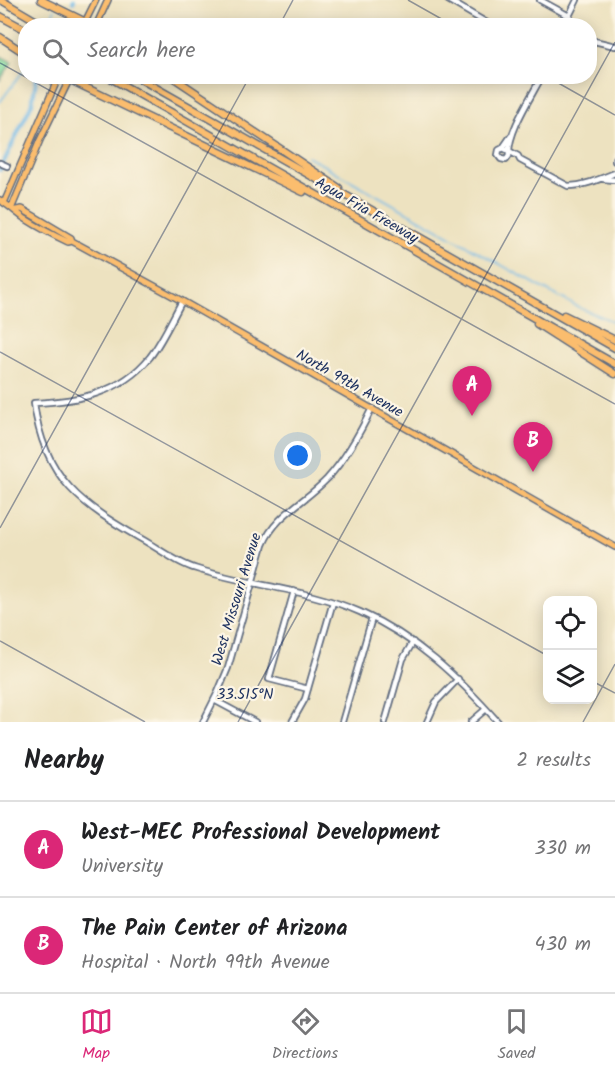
<!DOCTYPE html>
<meta charset="utf-8">
<style>
body{margin:0;font-family:Kalam,sans-serif;background:#f6f6f6;color:#202124}
.controls{position:absolute;right:18px;bottom:18px;display:grid;overflow:hidden;border-radius:12px;box-shadow:0 3px 15px #0003}
.controls button{width:54px;height:54px;display:grid;place-items:center;padding:0;border:0;border-bottom:2px solid #e0e0e0;background:#fff;color:#202124;font:30px sans-serif}
.you{position:absolute;left:298px;top:456px;width:21px;height:21px;margin:-15px;border:4px solid #fff;border-radius:50%;background:#1a73e8;box-shadow:0 0 0 9px #1a73e833}
.badge{display:grid;place-items:center;width:39px;height:39px;border-radius:50%;background:#db2777;color:#fff;font-size:20px;font-weight:700}
.pin{position:absolute;translate:-50% -50px;filter:drop-shadow(0 2px 3px #0008)}
.pin::after{content:'';position:absolute;top:32px;width:21px;height:18px;background:inherit;clip-path:polygon(0 0,100% 0,50% 100%)}
.list{margin:0;padding:0;list-style:none}
h2{display:flex;justify-content:space-between;align-items:center;height:78px;margin:0;padding:0 24px;font-size:26px}
h2 small{font-size:20px;font-weight:400;color:#757577}
.list li{display:grid;grid-template-columns:39px 1fr auto;gap:18px;align-items:center;box-sizing:border-box;height:96px;padding:0 24px;border-top:2px solid #e0e0e0}
.list b{display:block;font-size:22px;white-space:nowrap}
.list p{margin:0;font-size:20px;white-space:nowrap;color:#757577}
.list em{font-size:20px;font-style:normal;color:#757577}
.icon{flex:none;width:33px;height:33px;fill:none;stroke:currentColor;stroke-width:2;stroke-linecap:round;stroke-linejoin:round}
.map{position:relative;flex:none;width:615px;height:722px;overflow:hidden}
.search{position:absolute;background:#fff;box-shadow:0 3px 15px #0003;left:18px;right:18px;top:18px;height:66px;display:flex;align-items:center;gap:15px;box-sizing:border-box;padding:0 21px;border-radius:24px;color:#757577;font-size:22px}
.sheet{height:270px;background:#fff}
nav{display:flex;justify-content:space-around;align-items:center;box-sizing:border-box;height:84px;border-top:2px solid #e0e0e0;background:#fff;font-size:16px;color:#757577}
nav a{display:grid;justify-items:center;gap:3px}
nav .on{color:#db2777}
.map>svg:first-child{display:block}
</style>
<div class="map">
<svg width="615" height="722" viewBox="0 0 615 722">
<rect width="100%" height="100%" fill="#fcf5e5"/>
<filter id="ink" filterUnits="userSpaceOnUse"><feTurbulence type="fractalNoise" baseFrequency=".0167" numOctaves="2"/><feDisplacementMap in="SourceGraphic" scale="12" xChannelSelector="R" yChannelSelector="G"/><feConvolveMatrix kernelMatrix="1 2 1 2 8 2 1 2 1" color-interpolation-filters="sRGB"/></filter>
<filter id="wash" filterUnits="userSpaceOnUse"><feTurbulence type="fractalNoise" baseFrequency=".008" numOctaves="4" result="noise"/><feDisplacementMap in="SourceGraphic" scale="24" xChannelSelector="R" yChannelSelector="G"/><feGaussianBlur stdDeviation="1.35" result="paint"/><feColorMatrix in="noise" values="0 0 0 0 0 0 0 0 0 0 0 0 0 0 0 0 0 1.4 0 .05"/><feComposite in="paint" operator="in"/></filter>
<g filter="url(#wash)">
<rect width="100%" height="100%" fill="#ede2c0"/>
<path fill="#8cdfa0" stroke="#54877f" stroke-width="1.5" d="M0,56l12,6 -12,18z"/>
<g fill="none" stroke-linecap="round" stroke-linejoin="round">
<path stroke="#70b9e8" stroke-width="1.5" d="M55,0l2,3
M48,23l7,-14
M0,102l26,-35
M307,156l239,134 36,19 33,13"/>
<path stroke="#70b9e8" stroke-width="4" d="M73,2l1,-2
M62,26l1,-3
M0,170l32,-67 5,-27"/>
</g>
</g>
<g filter="url(#ink)">
<g fill="none" stroke-linecap="round" stroke-linejoin="round">
<g stroke="#646e80" stroke-width="8">
<path id="minor" d="M448,0l44,26
M540,0l29,16 8,-16
M590,40l25,6
M502,149l9,-13
M507,150l-4,-2 -4,2 -1,5 3,4 5,1 3,-4c-2,-23 21,-57 33,-80
M509,151l9,5 2,4 48,26c16,0 32,-7 47,-13
M615,159v2
M0,163l7,3
M603,179l12,1
M182,301c-10,18 -19,39 -32,56 -30,37 -72,44 -116,46 10,77 48,102 111,138 17,10 34,23 52,28 54,17 111,20 163,43 56,25 98,65 138,110
M294,591l-25,88 39,10
M214,700l41,22
M203,722l15,-30 10,-24 35,-123c12,-30 42,-43 64,-66 19,-21 33,-46 45,-71
M292,722l13,-23 28,-97
M342,722l30,-104
M385,722l18,-63 10,-17
M427,722l9,-20 22,-23
M471,722l15,-13"/>
</g>
<g stroke="#646e80" stroke-width="8">
<path id="major" d="M83,26l13,-26
M96,26l12,-26
M0,200c9,6 16,12 24,18 14,9 29,17 44,24l4,-1
M4,203l55,-127
M12,207l28,-67 31,-64
M16,210l6,-1 49,29 1,3 110,60 433,246"/>
</g>
<g stroke="#646e80" stroke-width="9">
<path id="highway" d="M1,0l44,26
M41,0l53,26
M0,16l26,14
M0,37l26,17
M62,76l241,116
M107,76l508,288
M135,76l480,272
M171,76l168,112
M564,315l51,25
M537,324l78,50"/>
</g>
<use href="#minor" stroke="#fff" stroke-width="4.5"/>
<use href="#major" stroke="#fbbd6e" stroke-width="5"/>
<use href="#highway" stroke="#fbbd6e" stroke-width="6"/>
</g>
</g>
<path fill="none" stroke="#1b2f5e" stroke-width="1.5" stroke-opacity="0.45" d="M408,0l46,26M279,26l14,-26M0,63l615,341M546,76l69,39M0,352l548,304M0,528l250,-452M0,641l145,81M592,681l23,12M238,722l377,-680M583,722l32,-58"/>
<g text-anchor="middle" stroke-width="4.5" stroke-linejoin="round" paint-order="stroke">
<g font-size="15" fill="#1b2f5e" stroke="#fcf5e5">
<text transform="translate(367 210) rotate(30)" y="5">Agua Fria Freeway</text>
<text transform="translate(350 383) rotate(30)" y="5">North 99th Avenue</text>
<text transform="translate(236 599) rotate(-73)" y="5">West Missouri Avenue</text>
</g>
</g>
<g font-size="15" text-anchor="middle" fill="#1b2f5e" stroke="#fcf5e5" stroke-width="4.5" stroke-linejoin="round" paint-order="stroke">
<text x="245" y="699">33.515°N</text>
</g>
</svg>
<div class="controls">
<button><svg class="icon" aria-label="locate" viewBox="0 0 24 24"><circle cx="12" cy="12" r="6"/><path d="M12 2v4M12 18v4M2 12h4M18 12h4"/></svg></button>
<button><svg class="icon" aria-label="layers" viewBox="0 0 24 24"><path d="M12 4l9 5-9 5-9-5zM3 14l9 5 9-5"/></svg></button>
</div>
<div class="you"></div>
<div class="pin badge" style="left:472px;top:416px">A</div>
<div class="pin badge" style="left:533px;top:472px">B</div>
<div class="search"><svg class="icon" aria-label="search" viewBox="0 0 24 24"><circle cx="10" cy="10" r="6"/><path d="M15 15l6 6"/></svg>Search here</div>
</div>
<section class="sheet">
<h2>Nearby<small>2 results</small></h2>
<ul class="list">
<li><span class="badge">A</span><div><b>West-MEC Professional Development</b><p>University</p></div><em>330 m</em></li>
<li><span class="badge">B</span><div><b>The Pain Center of Arizona</b><p>Hospital · North 99th Avenue</p></div><em>430 m</em></li>
</ul>
</section>
<nav>
<a class="on"><svg class="icon" aria-label="map" viewBox="0 0 24 24"><path d="M3 6l6-2 6 2 6-2v14l-6 2-6-2-6 2zM9 4v14M15 6v14"/></svg>Map</a>
<a><svg class="icon" aria-label="directions" viewBox="0 0 24 24"><path d="M12 3l9 9-9 9-9-9zM9 14v-3h6M13 9l2 2-2 2"/></svg>Directions</a>
<a><svg class="icon" aria-label="saved" viewBox="0 0 24 24"><path d="M7 4h10v16l-5-4-5 4z"/></svg>Saved</a>
</nav>
